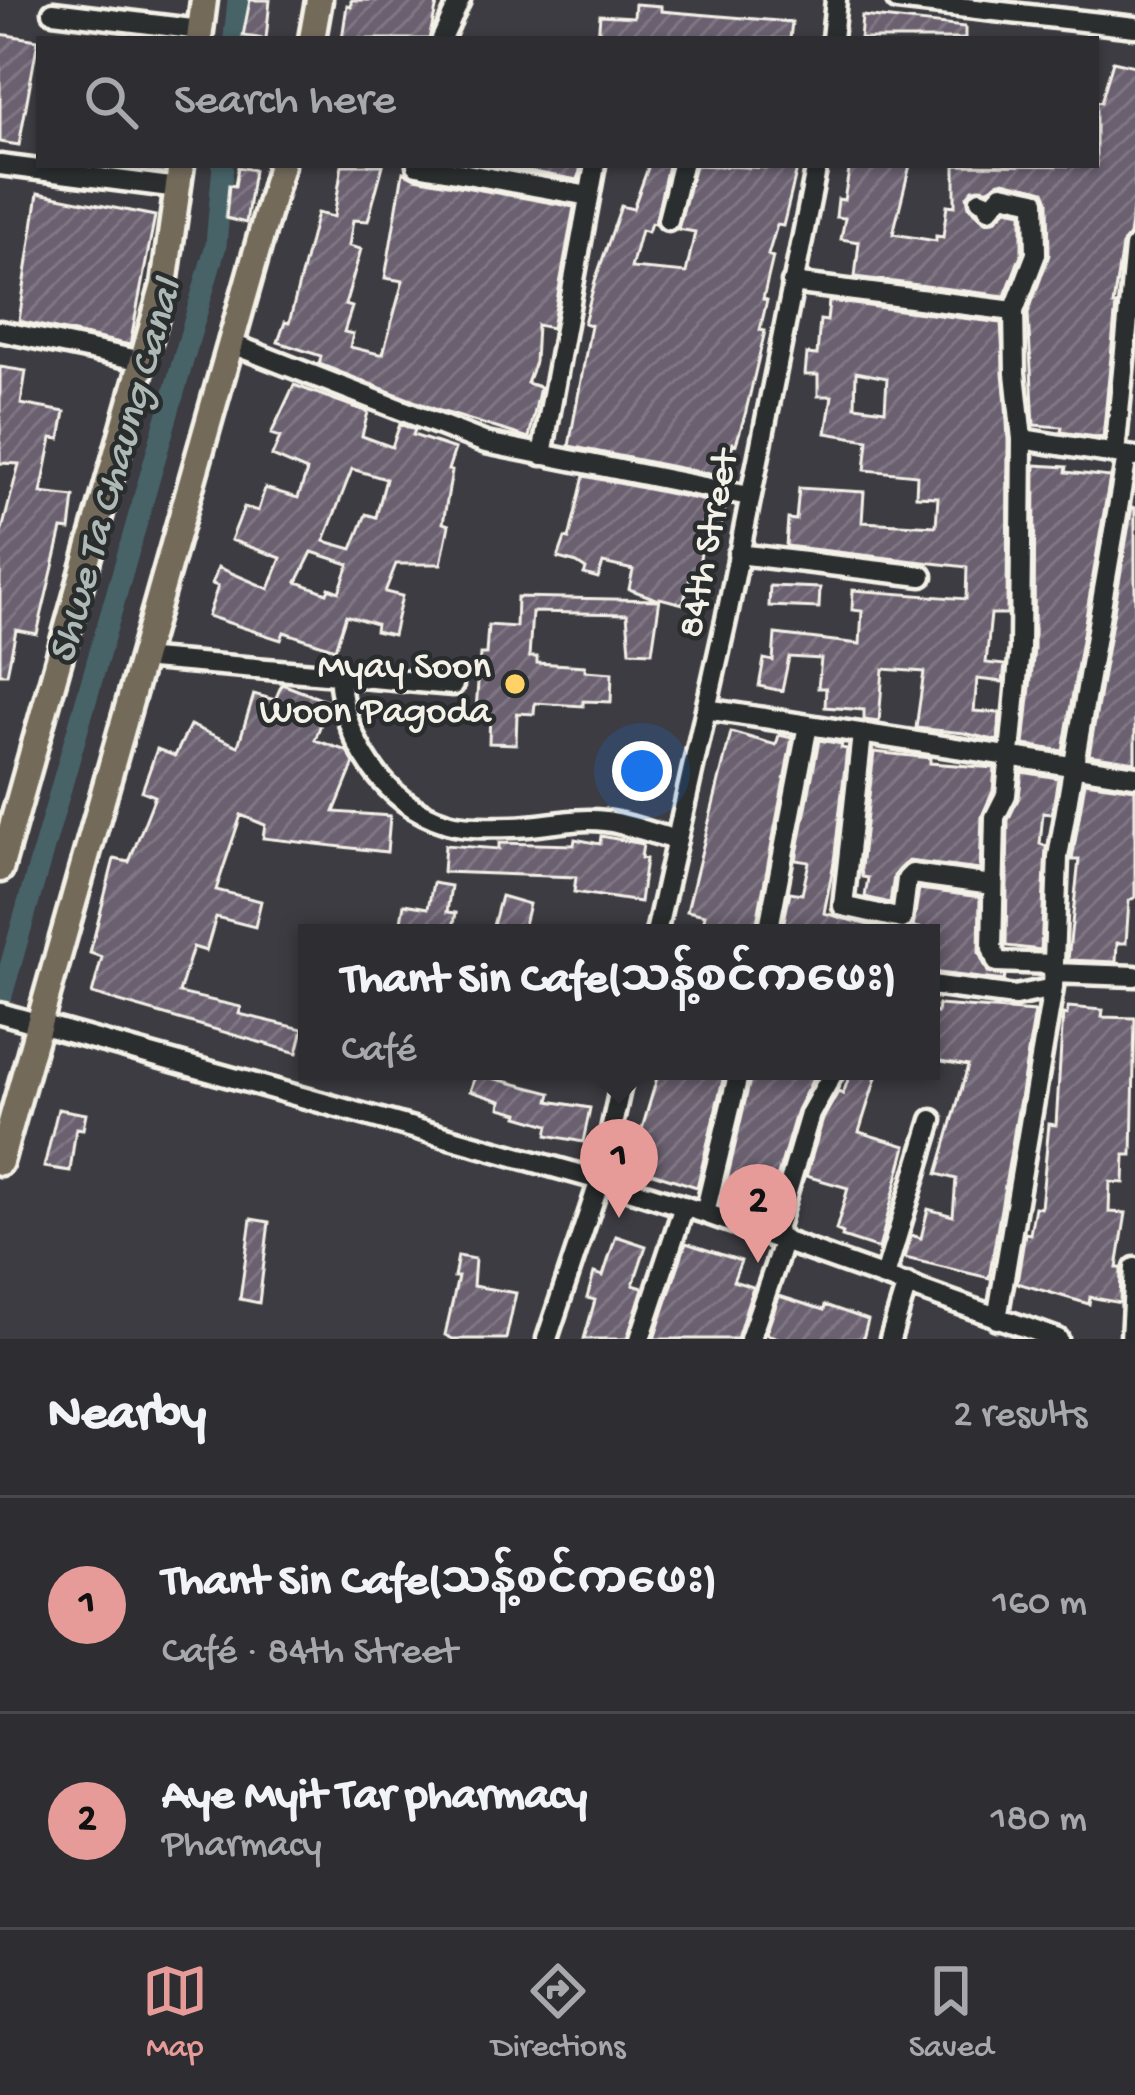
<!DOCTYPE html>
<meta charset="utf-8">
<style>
body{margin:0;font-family:"Gochi Hand","Noto Sans Myanmar",sans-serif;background:#3a393e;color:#f1f3f6}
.you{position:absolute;left:642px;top:771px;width:42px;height:42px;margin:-30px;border:9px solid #fff;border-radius:50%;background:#1a73e8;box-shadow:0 0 0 18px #1a73e833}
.badge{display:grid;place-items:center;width:78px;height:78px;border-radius:50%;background:#e69b98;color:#111;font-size:39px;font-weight:700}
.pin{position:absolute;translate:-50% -99px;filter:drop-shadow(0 3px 6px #0008)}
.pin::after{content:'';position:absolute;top:63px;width:42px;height:36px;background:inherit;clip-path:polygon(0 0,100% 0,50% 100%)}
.popup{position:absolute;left:298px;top:924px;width:642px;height:156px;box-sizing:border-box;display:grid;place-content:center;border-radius:0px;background:#2e2d32;filter:drop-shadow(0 3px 9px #0005);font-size:39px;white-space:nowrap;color:#a7a8ac}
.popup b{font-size:45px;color:#f1f3f6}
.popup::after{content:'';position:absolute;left:50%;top:100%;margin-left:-24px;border:24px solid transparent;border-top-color:#2e2d32}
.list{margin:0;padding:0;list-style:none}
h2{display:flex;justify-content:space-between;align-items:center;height:156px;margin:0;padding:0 48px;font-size:51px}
h2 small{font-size:39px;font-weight:400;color:#a7a8ac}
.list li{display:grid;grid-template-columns:78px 1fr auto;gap:36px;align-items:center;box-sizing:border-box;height:216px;padding:0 48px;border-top:3px solid #49494d}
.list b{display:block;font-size:45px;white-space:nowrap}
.list p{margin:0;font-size:39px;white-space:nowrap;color:#a7a8ac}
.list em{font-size:39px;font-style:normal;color:#a7a8ac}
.icon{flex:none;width:66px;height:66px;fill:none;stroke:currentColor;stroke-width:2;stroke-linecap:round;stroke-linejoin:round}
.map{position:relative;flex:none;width:1135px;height:1339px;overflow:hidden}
.search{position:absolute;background:#2e2d32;box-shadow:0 3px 9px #0004;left:36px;right:36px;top:36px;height:132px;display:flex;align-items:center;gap:30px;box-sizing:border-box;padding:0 42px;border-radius:0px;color:#a7a8ac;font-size:45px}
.sheet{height:588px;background:#2e2d32}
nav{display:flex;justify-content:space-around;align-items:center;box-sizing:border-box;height:168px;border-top:3px solid #49494d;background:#2e2d32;font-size:33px;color:#a7a8ac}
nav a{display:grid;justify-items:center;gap:6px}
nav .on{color:#e69b98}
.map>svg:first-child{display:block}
</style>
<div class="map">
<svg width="1135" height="1339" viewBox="0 0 1135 1339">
<defs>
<pattern id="building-hatch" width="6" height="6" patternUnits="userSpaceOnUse" patternTransform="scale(3)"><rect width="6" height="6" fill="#6a6070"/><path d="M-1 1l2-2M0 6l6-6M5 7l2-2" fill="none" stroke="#807784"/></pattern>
</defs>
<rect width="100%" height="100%" fill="#3d3c42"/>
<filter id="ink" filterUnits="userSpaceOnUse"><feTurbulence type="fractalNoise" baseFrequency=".00833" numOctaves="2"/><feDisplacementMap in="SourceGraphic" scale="24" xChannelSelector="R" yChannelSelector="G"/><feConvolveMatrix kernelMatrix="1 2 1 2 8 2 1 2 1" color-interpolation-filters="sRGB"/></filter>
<g filter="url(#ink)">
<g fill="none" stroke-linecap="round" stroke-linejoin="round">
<path stroke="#466468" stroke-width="21" d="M234,39l4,-39
M0,1002l216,-757 7,-80"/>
</g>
<path fill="url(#building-hatch)" stroke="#f4f1e8" stroke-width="3" fill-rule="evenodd" d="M250,0h20l-4,39 -23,-3z
M351,0h87l-9,39h-87l5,-34 4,1z
M635,4l26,2v5l131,11 -2,17h-192l2,-24 34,2z
M862,16l103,11v12h-105z
M0,34l38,6 -19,105 -19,-3z
M1113,61l22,5v129l-6,40 -7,11 -9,59h3l-13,133 -42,-6 1,-5 -28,-2 -6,-112 21,-58 -1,-54 -4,-10 -40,-10 -16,8h-15l-6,7 2,11 16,15 9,-1 13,-12 15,3v40l-17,44 -150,-19 4,-35 -18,-3 4,-21 -9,-1 2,-18 6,1 6,-35h60l-17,69 43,7v-5l7,1 4,-32 8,1v-41l141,1v-65l5,1z
M342,165h41l-15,56 -15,-1 -4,26 12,3 -16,56 7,2 -8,25 9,2 -3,13 29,7h4l20,-73 -18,-3 18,-106 12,6 159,29 -22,121 -15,-3 -2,37 -8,21 13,4 -11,51 -92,-28 -118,-46 2,-8 -43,-14 7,-20 4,1 28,-110 17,4z
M493,165h88l-3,15z
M649,165h19l-13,59 -4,-1 -3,9 -7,-2 -10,38 55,5 9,-41 -17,-3 17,-64 75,3 10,-3 17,4 -14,57 -6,-1 -9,30 5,2 -10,42 4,1 -7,30 5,1 -20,84 -9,29 -3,-1 -8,34 -156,-31 22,-121 -7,-2 11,-42 26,-75 12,3z
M238,167l16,3 -8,53 -20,-5 3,-33 6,1z
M38,193l117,23 -25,129 -111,-24z
M829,301l172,22 7,117 -1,174h-16l-5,49 19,2 -2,17 -26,-3 -3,32 26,2 -2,28 -34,-8 -48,-5 8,-56 -41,-3 -4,53 -15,-2v-10l-39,-3 1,-19h-8l3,-29 -32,-2 -7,34 -23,-5 5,-27 9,2 2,-27 85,10 2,-33 -10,-1 1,-20 113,9 1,-32 -181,-21 2,-27 8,1 3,-32 65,4 -2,30 74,4 2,-29 -22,-1 1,-21 -52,-5 3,-30 -42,-7 6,-37h-14v-21h-13l2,-21 10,1 3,-35 7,1zM856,372l31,6 -2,32 -30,-4z
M0,367l26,4 -5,33 44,8 -5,27 -8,-1 -11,55 33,4 -4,33 -8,-1 -25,105 -21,-4 -9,44h-7v-136l19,-74 -19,-1z
M294,385l74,27 -6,24 30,11 8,-23 15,6 -2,5 42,14 -7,21 4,1 -9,52 6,2 -8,39h-45l-11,28 17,4 -9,39 -18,-4 1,-7 -30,-9 -11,34 -51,-17 -3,8 -73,-24 10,-30 -6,-2 6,-17 51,22 12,-31 -50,-18 13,-33 14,4 7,-23 33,10 9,-27 -35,-15 8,-19 -9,-3zM352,469l34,10 -10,38 -10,-3 -14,35 -28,-8zM312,552l37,12 -10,28 -10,-4 -2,5 -30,-11z
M1035,465l32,2 -1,5 44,5 -47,274 -39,-6 10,-96z
M584,476l142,29 -8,32 -5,-2 -4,16 -7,-2 -7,31 -5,-2 -7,26 -23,-6 -8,54 -22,-1 -3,-37 -95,-2 -3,45h8v6l48,3v5l27,2 -1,29 -28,-1v5l-48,-3 -1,11 -17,-1 -1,31 -27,-1 1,-32h-14l4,-57h6l2,-29 28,2 1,-30 142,3 -30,-11 4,-19 -30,-7 -5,15 -14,-4 2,-5 -9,-6 -19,-5 7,-20 4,1z
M1132,507l3,1v254l-46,-7z
M770,586l50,2 -1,20 -50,-2z
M282,684l47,18 -14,38 32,11 7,12 -20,49 56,4 -3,36 -124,-14 2,-13 -24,-10 -25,75 45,11 -6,26 -39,-10 -10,34 -13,-4 -14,46 62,14 -2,7 64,15 -6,24 -205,-59 10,-37 -12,-4 24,-94 15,3 26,-66 -13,-5 15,-42 18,7 15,-31 48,21 16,-52 21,6z
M731,732l45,13 3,-10 13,3 -37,195h-54l4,-18 -18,-4z
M819,740l23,4 -1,4 6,1 -13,113 -10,51 59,16v4l-55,-5 -1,5 -45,-2 8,-39 12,2 7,-32 -13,-2z
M874,752l56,6v5l65,5 -2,23 -11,25 -2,54 -71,-9 -15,15 -4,27 -25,-6 3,-19 -6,-1 -1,-9z
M1022,772l36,6 -6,36 -9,-1 -3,31 6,2 -5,104 -35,-4 2,-126 11,-23z
M1085,782l50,7v108l-6,4 -3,42h-9l-1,19 -48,-2 11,-100h-7z
M601,836l42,8 -2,14 5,1 -6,43 -66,-10 2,-15 -133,-5 2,-27 54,4v-6l75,2 1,-6 25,5z
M433,883l18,3 -4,26 9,1 -4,20h-53l5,-29 24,4z
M919,889l61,8 -1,56 9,19 17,4 -1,5 -73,-9v-39h-11v-5l-7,-1z
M501,896l28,8 -7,29h-31z
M938,1005l97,7 -46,266 -84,-20 6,-23 10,3 7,-29 25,7 3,-37 -19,-5 31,-108 -37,-7v-48l6,2z
M1068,1007l35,3 -1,7 33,1 -3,137h-7l-1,28 -14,-1 -1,30 17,1 -9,55h4l-1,35 -30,-6 -1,7 -72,-21 8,-50 5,1 5,-27 6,1 8,-84 7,1 7,-111 4,1z
M659,1071h66l-28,116 -61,-19 10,-34 -5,-2z
M752,1071h50l13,4 -18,35 -29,99 -16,-5 5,-15 -30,-9z
M851,1071h27l-19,61 47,14 -27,103 -37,-12 1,-4 -7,-3 12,-42 -42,-12 17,-57 15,-27 5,2z
M476,1074l75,19 -2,8 41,7 -7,34 -36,-7 2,-10 -31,-9 1,-3 -19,-5 1,-7 -31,-10z
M58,1109l28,5 -3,15 -7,-1 -6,43 -26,-4z
M251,1219l18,3 -10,81 -19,-4z
M616,1236l30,10 -13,39 10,3 -16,51h-43l11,-39 -8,-2 7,-25 9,3z
M686,1243l55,18 -8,20 20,6 -16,52h-83z
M458,1256l17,3 -2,27 43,7 -10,46h-53l-8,-4 13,-58h-4z
M779,1296l45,14 1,-5 43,15 -5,19h-82l-15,-5z"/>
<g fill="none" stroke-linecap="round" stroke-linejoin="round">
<g stroke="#f4f1e8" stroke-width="27">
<path id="minor" d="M897,0l238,27
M53,12l147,18
M442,39l18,-39
M832,39l4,-39
M0,165l178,23
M417,165l172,31
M980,200l7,3 2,6 13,-15 33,7 1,53 -22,57
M668,220l14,-55
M792,283l222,28 1,62 7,66 113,18
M0,331l143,30
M232,344l254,99 263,53
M1022,439l-2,210 -14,146 -11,22 -3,131 5,14 56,2
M1115,454l20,-207
M542,455l53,-290
M738,554l184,22
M140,658l313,27
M339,675c5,64 43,128 108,148 19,6 46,4 65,4 32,0 61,-10 93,-6 24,3 48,13 72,19
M706,709l429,67
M862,734l-19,172 59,13 5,-40 5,-5 80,11
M656,933l70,-313 91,-455
M768,933l40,-208
M1053,973l82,3
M931,985l84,11 38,-8
M0,1013l600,167 105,33 353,126
M705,1213l34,-142
M774,1237l36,-123 24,-43
M885,1276l47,-156
M997,1319l56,-331 5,-131 69,-401
M547,1339l53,-159 24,-109
M640,1339l44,-133
M750,1339l34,-99
M890,1339l17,-55
M1131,1339l4,-71"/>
</g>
<g stroke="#f4f1e8" stroke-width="33">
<path id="major" d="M199,39l5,-39
M312,39l7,-39
M0,869l164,-584 17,-120
M0,1162l281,-997"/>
</g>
<use href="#minor" stroke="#2a2d2e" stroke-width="18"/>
<use href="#major" stroke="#736b5a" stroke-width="24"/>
</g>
</g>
<circle fill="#ffd166" stroke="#2a2d2e" stroke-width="4.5" cx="515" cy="684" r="12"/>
<g text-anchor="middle" stroke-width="9" stroke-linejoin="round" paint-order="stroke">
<g font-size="39" fill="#f4f1e8" stroke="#2a2d2e">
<text transform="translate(704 543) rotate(-79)" y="14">84th Street</text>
</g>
<g font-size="39" fill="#f4f1e8" stroke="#2a2d2e" text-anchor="end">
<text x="491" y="676">Myay Soon<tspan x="491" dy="45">Woon Pagoda</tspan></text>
</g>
<g font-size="42" font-style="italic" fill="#aeb9b5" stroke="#2a2d2e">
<text transform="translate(111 470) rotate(-74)" y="15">Shwe Ta Chaung Canal</text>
</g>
</g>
</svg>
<div class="you"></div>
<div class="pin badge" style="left:619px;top:1218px">1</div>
<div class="popup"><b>Thant Sin Cafe(သန့်စင်ကဖေး)</b>Café</div>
<div class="pin badge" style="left:758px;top:1263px">2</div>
<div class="search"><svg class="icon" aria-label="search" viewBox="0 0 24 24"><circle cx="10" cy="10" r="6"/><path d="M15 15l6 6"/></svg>Search here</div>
</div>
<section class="sheet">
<h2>Nearby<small>2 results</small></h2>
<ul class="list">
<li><span class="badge">1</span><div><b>Thant Sin Cafe(သန့်စင်ကဖေး)</b><p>Café · 84th Street</p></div><em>160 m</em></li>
<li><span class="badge">2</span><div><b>Aye Myit Tar pharmacy</b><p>Pharmacy</p></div><em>180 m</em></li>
</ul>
</section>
<nav>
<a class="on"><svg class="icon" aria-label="map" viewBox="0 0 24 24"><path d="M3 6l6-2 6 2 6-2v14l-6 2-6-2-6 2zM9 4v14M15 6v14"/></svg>Map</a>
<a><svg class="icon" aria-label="directions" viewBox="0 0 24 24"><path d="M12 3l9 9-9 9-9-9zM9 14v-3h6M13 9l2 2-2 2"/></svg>Directions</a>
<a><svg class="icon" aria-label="saved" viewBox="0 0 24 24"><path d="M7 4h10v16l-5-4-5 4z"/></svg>Saved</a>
</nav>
